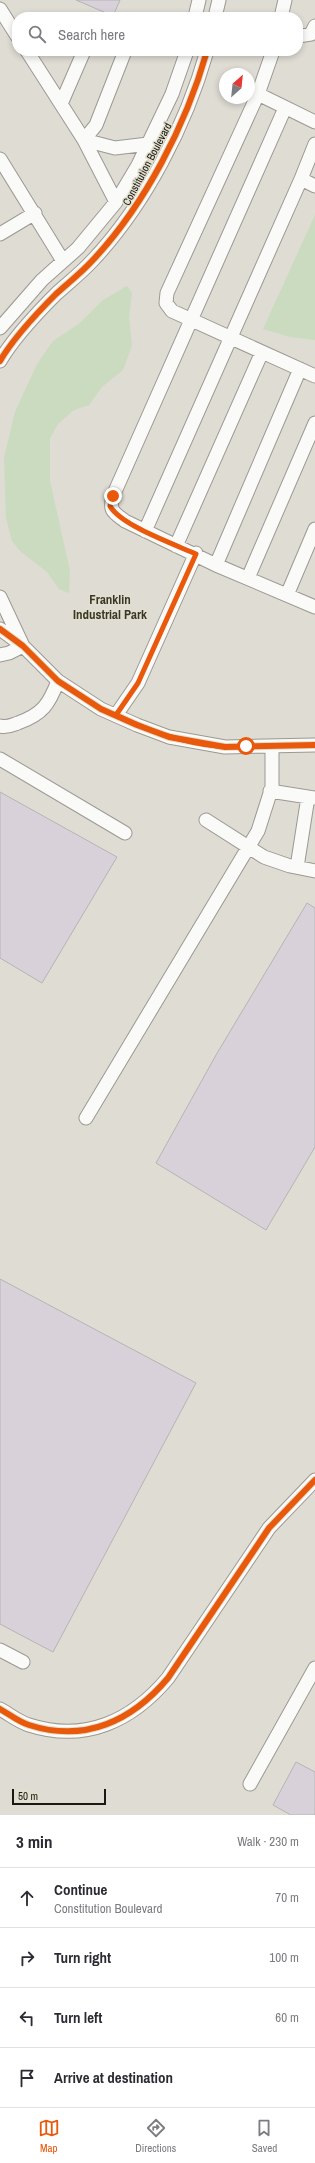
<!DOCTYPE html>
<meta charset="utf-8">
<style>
body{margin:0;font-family:"Archivo Narrow",sans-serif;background:#f2f2f3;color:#2b2b33}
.compass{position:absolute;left:219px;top:68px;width:36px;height:36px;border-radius:50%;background:#fff;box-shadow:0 2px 6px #0003;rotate:27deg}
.scale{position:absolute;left:12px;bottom:10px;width:94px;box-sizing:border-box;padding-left:4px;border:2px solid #191812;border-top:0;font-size:11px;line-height:14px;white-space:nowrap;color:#191812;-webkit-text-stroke:3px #e3dfcf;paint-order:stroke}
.stop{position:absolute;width:12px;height:12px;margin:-9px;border:3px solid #ea580c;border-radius:50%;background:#fff}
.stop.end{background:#ea580c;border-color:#fff;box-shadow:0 1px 4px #0008}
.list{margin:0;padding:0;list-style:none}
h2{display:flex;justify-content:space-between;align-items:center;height:52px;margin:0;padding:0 16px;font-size:17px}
h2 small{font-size:13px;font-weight:400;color:#7c7c81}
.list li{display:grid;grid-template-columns:26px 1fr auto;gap:12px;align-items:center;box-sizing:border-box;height:60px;padding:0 16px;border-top:1px solid #e1e1e2}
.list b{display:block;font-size:15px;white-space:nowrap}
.list p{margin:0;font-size:13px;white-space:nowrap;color:#7c7c81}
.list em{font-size:13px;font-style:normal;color:#7c7c81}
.icon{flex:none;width:22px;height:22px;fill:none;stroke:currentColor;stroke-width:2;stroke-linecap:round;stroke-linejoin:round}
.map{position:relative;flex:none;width:315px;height:1815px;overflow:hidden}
.search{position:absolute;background:#fff;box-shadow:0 2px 6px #0003;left:12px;right:12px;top:12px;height:44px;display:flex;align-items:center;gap:10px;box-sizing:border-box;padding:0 14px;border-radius:16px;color:#7c7c81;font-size:15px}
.sheet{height:292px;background:#fff}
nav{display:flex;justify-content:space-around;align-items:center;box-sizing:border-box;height:56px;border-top:1px solid #e1e1e2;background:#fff;font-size:11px;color:#7c7c81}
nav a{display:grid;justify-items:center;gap:2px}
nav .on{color:#ea580c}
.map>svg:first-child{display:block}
</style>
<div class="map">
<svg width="315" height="1815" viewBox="0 0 315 1815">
<rect width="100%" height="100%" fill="#dedcd3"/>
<path fill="#cadbbf" d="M315,215v125l-25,-3 -27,-8z
M127,286l5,7 -3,25 3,27 -9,25 -21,17 -13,18 -15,5 -16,14 -8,14v43l20,90 -1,22 -10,-4 -12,-17 -27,-21 -8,-10 -6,-23 -2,-60 11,-46 22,-48 16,-23 27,-18 23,-23z"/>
<path fill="#d8d1da" stroke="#b6b4b3" d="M76,0h44l-7,16z
M0,792l117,65 -75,126 -42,-25z
M307,903l8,5v239l-49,83 -110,-67 60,-108z
M0,1279l196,104 -143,269 -53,-28z
M296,1762l19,10v43h-24l-18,-10z"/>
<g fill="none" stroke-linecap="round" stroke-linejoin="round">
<g stroke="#9b9993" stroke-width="15">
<path id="minor" d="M0,9l17,27
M195,17l4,-17
M215,17l4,-17
M281,17l4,-17
M298,36l13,-2 4,-8
M27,51l57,89 32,62
M125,51l-29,74 -12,15 31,8 33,-4
M273,51l-15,43 57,28
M258,94l-91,199 -1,10 6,8 143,65
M61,104l23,-53
M285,108l-172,388c-4,15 0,16 12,25l91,44 99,42
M315,144l-14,35 14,7
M0,159l63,102
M0,234l35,-21
M0,328l42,-48 36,-32 38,-46 22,-37 34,-71 15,-43
M0,361c14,-24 36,-47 56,-67 12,-11 25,-21 36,-33 53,-56 94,-136 115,-210
M145,531l156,-352
M176,546l86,-194
M216,565l84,-196
M248,578l67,-155
M287,595l28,-66
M0,597l23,49
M0,629l23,17 35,35 43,28 36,16 32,12 56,10 90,-2
M0,655l9,-2 14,-7
M116,715l22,-32 58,-130
M0,726c7,2 12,-1 18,-3 25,-9 31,-19 40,-42
M0,759l125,74
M270,791l45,7
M206,820l58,37 26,9 25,5
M297,867l11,-70
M86,1118l172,-287 14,-44v-40
M0,1650l23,12
M0,1709c9,5 19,13 29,16 56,18 103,-4 139,-47l101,-150 46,-48
M250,1784l65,-116"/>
</g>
<use href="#minor" stroke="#fafaf8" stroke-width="13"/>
<g stroke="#e3dfcf" stroke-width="8">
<path id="cycleway" d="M0,361c14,-24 36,-47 56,-67 12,-11 25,-21 36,-33 53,-56 94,-136 115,-210
M0,629l23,17 35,35 43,28 36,16 32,12 56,10 90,-2
M0,1709c9,5 19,13 29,16 56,18 103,-4 139,-47l101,-150 46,-48"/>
</g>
<use href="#cycleway" stroke="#e8590c" stroke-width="6"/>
</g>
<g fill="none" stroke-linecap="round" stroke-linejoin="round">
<path stroke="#ea580c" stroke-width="5" d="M113,496l-3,10c10,19 66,39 86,48l-58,129 -22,32c36,18 89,36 130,31"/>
</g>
<g text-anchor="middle" stroke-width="3" stroke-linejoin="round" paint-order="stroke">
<g font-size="11" fill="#191812" stroke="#e3dfcf">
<text transform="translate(147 164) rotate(-62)" y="4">Constitution Boulevard</text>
</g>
<g font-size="13" font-weight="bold" fill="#3a3729" stroke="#e3dfcf">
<text x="110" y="604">Franklin<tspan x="110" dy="15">Industrial Park</tspan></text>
</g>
</g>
</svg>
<svg class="compass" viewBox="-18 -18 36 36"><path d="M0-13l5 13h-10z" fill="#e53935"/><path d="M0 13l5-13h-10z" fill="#7c7c81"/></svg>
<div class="scale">50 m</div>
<div class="stop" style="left:246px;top:746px"></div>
<div class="stop end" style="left:113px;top:496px"></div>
<div class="search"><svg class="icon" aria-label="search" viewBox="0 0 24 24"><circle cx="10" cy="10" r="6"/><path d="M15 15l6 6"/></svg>Search here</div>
</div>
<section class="sheet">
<h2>3 min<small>Walk · 230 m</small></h2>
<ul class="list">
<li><svg class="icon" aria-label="ahead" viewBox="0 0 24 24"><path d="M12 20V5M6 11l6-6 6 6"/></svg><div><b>Continue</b><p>Constitution Boulevard</p></div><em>70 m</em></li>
<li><svg class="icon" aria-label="right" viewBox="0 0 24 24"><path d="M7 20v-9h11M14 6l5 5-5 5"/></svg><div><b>Turn right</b></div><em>100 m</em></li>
<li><svg class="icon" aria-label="left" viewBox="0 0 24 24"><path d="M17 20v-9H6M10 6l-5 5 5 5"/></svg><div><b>Turn left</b></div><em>60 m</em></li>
<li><svg class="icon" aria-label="arrive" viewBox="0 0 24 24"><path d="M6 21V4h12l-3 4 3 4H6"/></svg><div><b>Arrive at destination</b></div></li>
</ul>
</section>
<nav>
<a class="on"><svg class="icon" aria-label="map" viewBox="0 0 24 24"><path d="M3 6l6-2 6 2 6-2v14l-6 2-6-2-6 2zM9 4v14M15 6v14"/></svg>Map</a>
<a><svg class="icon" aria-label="directions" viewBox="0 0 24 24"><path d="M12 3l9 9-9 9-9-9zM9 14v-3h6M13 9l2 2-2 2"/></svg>Directions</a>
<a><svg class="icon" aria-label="saved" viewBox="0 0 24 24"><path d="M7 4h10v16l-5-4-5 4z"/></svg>Saved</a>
</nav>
